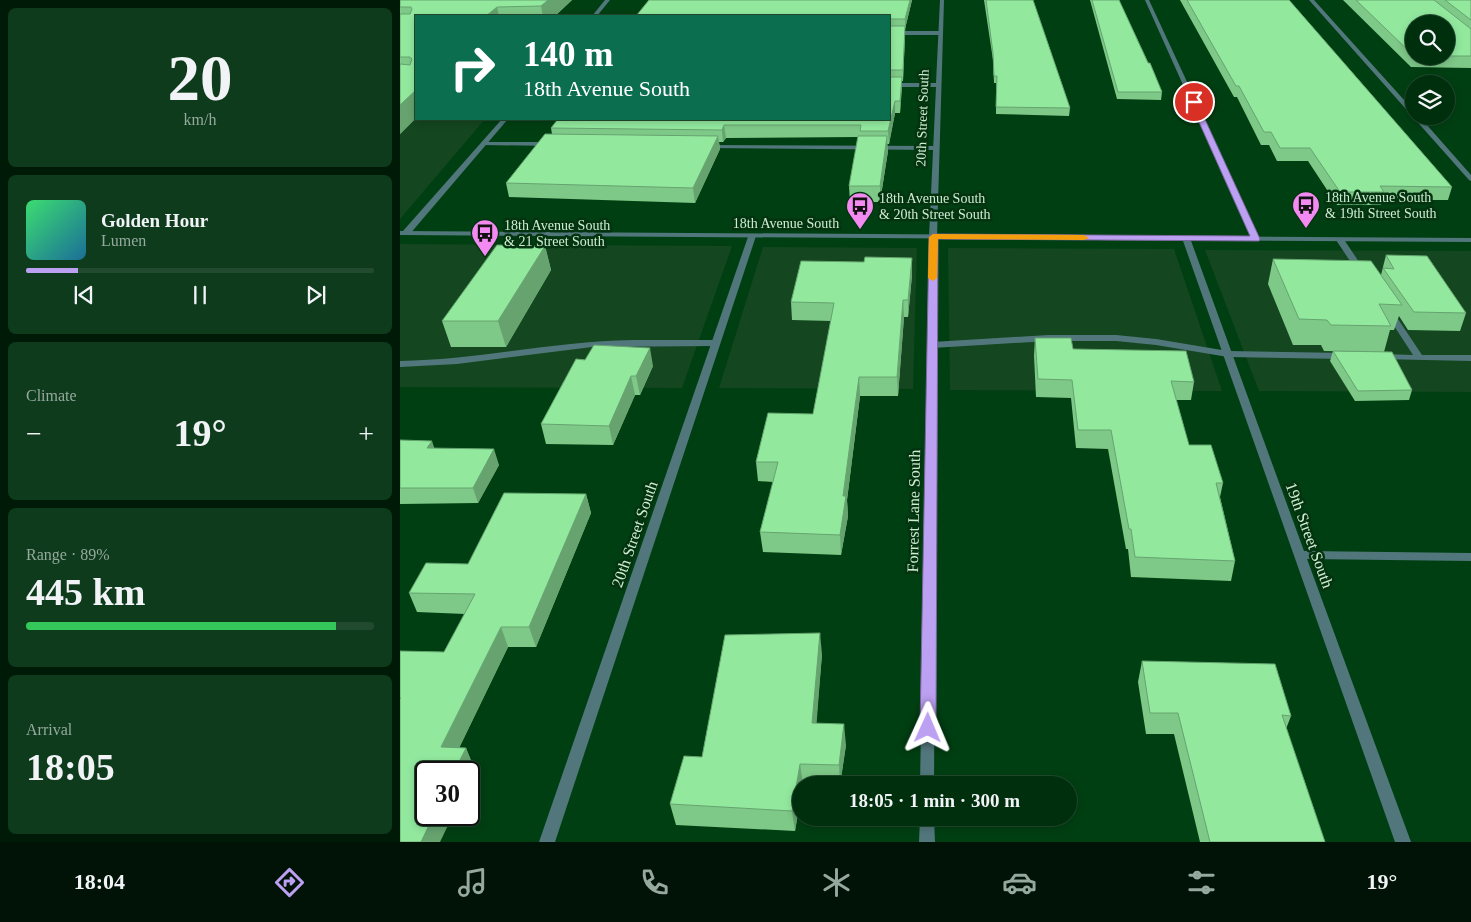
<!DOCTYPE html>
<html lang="en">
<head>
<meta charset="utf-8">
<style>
	body { margin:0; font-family:"Times New Roman",serif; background:#0e3b1c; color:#f1f3f6; height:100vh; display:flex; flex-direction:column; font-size:19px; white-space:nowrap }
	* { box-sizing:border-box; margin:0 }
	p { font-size:16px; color:#95a99e }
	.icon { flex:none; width:28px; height:28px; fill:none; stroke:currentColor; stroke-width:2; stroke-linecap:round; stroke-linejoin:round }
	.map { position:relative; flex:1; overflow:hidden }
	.side { display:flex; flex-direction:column; gap:8px; padding:8px; background:#001a08; width:400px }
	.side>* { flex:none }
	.top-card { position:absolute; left:15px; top:15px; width:475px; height:105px; border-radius:0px; box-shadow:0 2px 8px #0003,0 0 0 1px #224a2e; background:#0b6e4f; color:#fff; overflow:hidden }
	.buttons { position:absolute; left:1005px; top:15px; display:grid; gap:10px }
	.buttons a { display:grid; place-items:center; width:50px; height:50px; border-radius:50%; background:#002f0e; box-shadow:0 2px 8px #0003,0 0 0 1px #224a2e; font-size:25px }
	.speed { position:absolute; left:15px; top:761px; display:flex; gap:10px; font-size:25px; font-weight:700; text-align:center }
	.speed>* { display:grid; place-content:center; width:65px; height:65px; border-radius:50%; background:#002f0e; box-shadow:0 2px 8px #0003,0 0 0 1px #224a2e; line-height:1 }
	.speed .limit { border:2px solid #111; border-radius:8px; background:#fff; color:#111 }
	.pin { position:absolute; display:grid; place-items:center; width:42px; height:42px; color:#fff; margin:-21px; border:2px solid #fff; border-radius:50%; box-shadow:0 1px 5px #0007 }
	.me { position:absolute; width:55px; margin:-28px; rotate:1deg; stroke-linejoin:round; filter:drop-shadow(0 0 4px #0008) }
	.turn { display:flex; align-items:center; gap:18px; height:105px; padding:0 25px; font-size:22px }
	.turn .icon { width:65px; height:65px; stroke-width:2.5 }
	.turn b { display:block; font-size:35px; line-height:42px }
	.big { font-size:38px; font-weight:800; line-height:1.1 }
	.side .card { flex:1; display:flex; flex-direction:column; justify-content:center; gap:8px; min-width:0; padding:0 18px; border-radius:8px; background:#0e3b1c }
	.side .dial { align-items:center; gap:0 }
	.dial b { font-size:65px; line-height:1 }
	.song { display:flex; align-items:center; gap:15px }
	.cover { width:60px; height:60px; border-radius:8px; background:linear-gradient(135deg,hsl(140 70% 55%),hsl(200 70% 35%)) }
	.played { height:5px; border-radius:2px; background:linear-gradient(90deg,#bca0f2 15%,#224a2e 15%) }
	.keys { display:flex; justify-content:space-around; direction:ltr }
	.heat { display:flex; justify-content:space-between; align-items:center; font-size:28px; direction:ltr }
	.charge { height:8px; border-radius:4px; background:linear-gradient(90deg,#34c759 89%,#224a2e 0) }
	.trip { position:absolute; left:392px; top:776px; width:285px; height:50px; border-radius:25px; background:#002f0e; box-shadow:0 2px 8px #0003,0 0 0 1px #224a2e; font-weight:800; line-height:50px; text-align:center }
	.menu { display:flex; height:80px; justify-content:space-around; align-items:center; background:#001306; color:#95a99e }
	.menu .icon { width:35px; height:35px }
	.menu .on { color:#bca0f2 }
	.menu b { font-size:22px; color:#f1f3f6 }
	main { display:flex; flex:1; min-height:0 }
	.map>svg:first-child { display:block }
	.built { fill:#14461f }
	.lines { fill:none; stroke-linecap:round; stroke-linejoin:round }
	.service { fill:#51777c; fill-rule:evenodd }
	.minor { fill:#51777c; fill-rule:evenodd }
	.tertiary { fill:#51777c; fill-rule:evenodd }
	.wall { fill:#7ec888 }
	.shaded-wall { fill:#66a36f }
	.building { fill:#92e99e; stroke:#66a36f }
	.route { fill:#bca0f2; stroke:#7a689d }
	.slow { fill:#f59e0b }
	.labels { text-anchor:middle; stroke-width:5; stroke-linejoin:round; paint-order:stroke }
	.far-street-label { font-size:14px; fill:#cfedd2; stroke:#043310 }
	.far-poi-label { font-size:14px; fill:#cfedd2; stroke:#043310; text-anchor:start }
	.street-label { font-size:16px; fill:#cfedd2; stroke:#043310 }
</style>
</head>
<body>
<main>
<section class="side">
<div class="card dial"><b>20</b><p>km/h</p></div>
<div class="card">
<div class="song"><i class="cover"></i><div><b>Golden Hour</b><p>Lumen</p></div></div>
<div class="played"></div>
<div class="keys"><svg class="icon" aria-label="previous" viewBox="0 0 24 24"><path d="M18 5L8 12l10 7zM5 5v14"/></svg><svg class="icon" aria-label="pause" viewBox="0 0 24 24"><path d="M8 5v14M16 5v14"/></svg><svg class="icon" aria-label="next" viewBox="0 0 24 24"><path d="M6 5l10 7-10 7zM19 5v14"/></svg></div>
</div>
<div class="card"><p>Climate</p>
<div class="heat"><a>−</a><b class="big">19°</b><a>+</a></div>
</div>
<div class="card"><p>Range · 89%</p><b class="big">445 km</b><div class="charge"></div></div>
<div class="card"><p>Arrival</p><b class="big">18:05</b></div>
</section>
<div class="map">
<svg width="1071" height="842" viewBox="0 0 1071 842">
	<rect width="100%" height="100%" fill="#003f12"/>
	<g class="built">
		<polygon points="0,87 16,87 16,119 85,119 0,219"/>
		<polygon points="0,244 332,246 282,388 0,387"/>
		<polygon points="363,247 517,248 513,389 319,388"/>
		<polygon points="548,248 774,249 822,391 550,390"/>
		<polygon points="805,250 1071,251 1071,392 859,391"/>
	</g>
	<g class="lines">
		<g class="service">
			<polygon points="489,31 540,31 543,33 540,35 489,35"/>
			<polygon points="82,142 151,142 154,144 151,146 84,145 81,143"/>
			<polygon points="306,145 536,146 539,148 536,150 308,148 306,147"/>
			<polygon points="937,238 943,238 965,271 964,273 958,273 936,240"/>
			<polygon points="989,309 992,310 1022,355 1071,355 1071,361 979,359 977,357 979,355 982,354 1013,355 985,312"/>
			<polygon points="648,335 716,335 756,339 828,351 945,353 950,356 945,359 828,357 756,345 716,341 648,341 532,348 527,345 532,342"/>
			<path d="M233 340H315L320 343 315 346 192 347 57 364 0 367V361C78 360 155 341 233 340Z"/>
		</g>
		<g class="minor">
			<polygon points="205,0 210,0 197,16 192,16"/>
			<polygon points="540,0 544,0 537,237 534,785 520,785 529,237 536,87 489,87 489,83 536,83"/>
			<polygon points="745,0 749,0 860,239 859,241 853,241 852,239"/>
			<polygon points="909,0 914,0 1014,111 1014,116 1019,116 1071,175 1071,181 1069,180"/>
			<polygon points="102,119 108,119 9,235 3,235 3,231"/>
			<polygon points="349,234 352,234 356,236 155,842 139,842"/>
			<polygon points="783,236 789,236 790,238 904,551 1071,553 1071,561 907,559 1011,842 995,842 782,238"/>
			<polygon points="520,818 534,818 535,842 519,842"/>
		</g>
		<polygon class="tertiary" points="0,231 1071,238 1071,242 0,235"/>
	</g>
	<g class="wall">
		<polygon points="0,0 172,0 155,16 16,16 16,118 0,134"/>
		<polygon points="249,0 512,0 505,29 503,81 502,81 500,113 495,113 489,144 487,144 488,151 480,202 450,202 449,186 458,137 326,138 323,142 319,142 320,149 295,203 109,197 106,183 152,134 151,128 489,119 489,16"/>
		<polygon points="584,0 633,0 670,108 669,116 596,114 596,83 594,83 593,60"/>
		<polygon points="690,0 719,0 762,92 761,100 717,99"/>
		<polygon points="780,0 889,0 1052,187 1048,200 982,200 981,205 937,205 908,161 877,161 869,145 861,145 837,97 834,97"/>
		<polygon points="943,0 1071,0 1071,68 1011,67"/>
		<polygon points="145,246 151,270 106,347 51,347 42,321"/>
		<polygon points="986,255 1066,313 1060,331 1008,330 999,316 994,330 990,330 984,352 924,351 921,345 893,345 868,284 873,259 981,275"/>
		<polygon points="512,275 508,317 504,317 498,396 460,396 447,500 448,516 441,555 363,552 360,532 373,482 358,481 356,462 413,414 431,321 392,320 391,302"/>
		<polygon points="635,338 794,382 791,400 776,400 789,445 823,483 820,497 835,561 831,581 731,577 728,549 726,549 708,449 676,448 671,398 636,397 634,356"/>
		<polygon points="933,351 1012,390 1009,400 955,401 930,361"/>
		<polygon points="176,359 253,366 240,395 235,395 213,445 146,444 141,424"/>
		<polygon points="0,440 34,448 99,465 78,503 0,504"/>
		<polygon points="186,494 191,513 136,647 108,647 59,748 66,748 74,768 69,780 69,772 0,842 0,651 44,652 65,614 17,612 9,593 68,564"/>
		<polygon points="422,654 416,723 446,745 440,785 403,784 395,831 276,825 270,804 302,757"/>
		<polygon points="742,661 891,716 886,729 925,842 800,842 774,734 746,734 738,682"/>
	</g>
	<g class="shaded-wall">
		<polygon points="148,0 172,0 155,16 143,16 141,6"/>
		<polygon points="510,0 512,0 505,29 505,19"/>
		<polygon points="97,7 99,16 86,16"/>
		<polygon points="505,26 505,37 503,81 503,70"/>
		<polygon points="502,77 502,89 500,113 500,101"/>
		<polygon points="16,80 16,118 0,134 0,105 14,82"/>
		<polygon points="495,101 495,113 489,144 488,131"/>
		<polygon points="324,125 326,138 323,142 322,130"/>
		<polygon points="318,136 320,149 295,203 293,188"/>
		<polygon points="487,136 488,151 480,202 480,186"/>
		<polygon points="145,246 151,270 106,347 98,321"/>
		<polygon points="512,258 512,275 508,317 508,300"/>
		<polygon points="503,300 504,317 498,396 497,377"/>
		<polygon points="250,348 253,366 240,395 236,376"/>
		<polygon points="231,376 235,395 213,445 209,426"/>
		<polygon points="459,377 460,396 447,500 448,516 441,555 440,535 443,496"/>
		<polygon points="32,441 37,456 27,448"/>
		<polygon points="94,449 99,465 78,503 73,488"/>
		<polygon points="186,494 191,513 136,647 129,627"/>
		<polygon points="101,627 108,647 50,767 41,747"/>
		<polygon points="420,633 422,654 415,743 412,723"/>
		<polygon points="444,724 446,745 440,785 439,765"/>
		<polygon points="66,748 74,768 69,780 69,772 54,772"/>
		<polygon points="400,764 403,784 401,785 401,795 395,831 392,811"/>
		<polygon points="34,815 53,815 40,842 21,842"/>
	</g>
	<g class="building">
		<polygon points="0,0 148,0 141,6 97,7 86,16 16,16 16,80 14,82 16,82 16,90 0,105 0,64 10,65 12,59 10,57 0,57 0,14 10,14 12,9 11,7 0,7"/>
		<polygon points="249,0 510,0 505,19 489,19 489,16 236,16"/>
		<polygon points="586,0 633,0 670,108 596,107 597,76 594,76 593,53"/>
		<polygon points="692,0 719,0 748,63 750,63 762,92 718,92"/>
		<polygon points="787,0 889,0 1052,187 980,186 984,192 940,192 910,148 880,148 871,132 864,132 839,86 836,86"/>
		<polygon points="956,0 1034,0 1071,29 1071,56 1046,56 1046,24 1014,24 1014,56"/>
		<polygon points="1045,0 1071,0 1071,20"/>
		<polygon points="489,26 505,26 503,70 489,70"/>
		<polygon points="489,77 502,77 500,101 495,101 488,131 460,131 461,125 324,125 322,130 151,128 158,119 489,119"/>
		<polygon points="145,134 318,136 293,188 106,183"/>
		<polygon points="458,136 487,136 480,186 449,186"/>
		<polygon points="97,245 145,246 98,321 42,321"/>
		<polygon points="986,255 1027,256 1066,313 1014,312 983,268 994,269"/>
		<polygon points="465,257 512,258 508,300 503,300 497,377 459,377 443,496 446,496 440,535 360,532 378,462 356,462 368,413 413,414 434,303 391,302 401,261 464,262"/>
		<polygon points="873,259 971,261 1002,305 979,304 991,326 931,325 927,320 899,319"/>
		<polygon points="635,338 671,338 673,349 786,351 794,382 771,381 789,445 811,445 823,483 816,483 835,561 735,557 731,529 729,529 711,430 678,430 672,380 638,379"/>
		<polygon points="194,345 250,348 236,376 231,376 209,426 141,424 176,359 185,360"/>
		<polygon points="933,351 992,352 1012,390 958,391"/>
		<polygon points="0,440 32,441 27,448 94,449 73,488 0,488"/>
		<polygon points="104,493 186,494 129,627 101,627 41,747 66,748 54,772 26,772 26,815 34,815 21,842 0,842 0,699 1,698 0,698 0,651 44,652 75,594 9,593 26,563 68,564"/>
		<polygon points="420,633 412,723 444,724 439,765 400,764 392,811 270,804 284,756 302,757 325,635"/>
		<polygon points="742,661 875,664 891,716 882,715 925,842 810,842 778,713 750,713"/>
	</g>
	<polygon class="route" points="794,100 797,102 860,239 859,241 538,239 536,728 533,732 528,734 522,732 520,728 529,237 533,234 850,236 790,102"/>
	<polygon class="slow" points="533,234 684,235 689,238 684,240 538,239 537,278 533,281 528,278 529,237"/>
	<defs>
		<g id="bus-pin" transform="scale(1.4375)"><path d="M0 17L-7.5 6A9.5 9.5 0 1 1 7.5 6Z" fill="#f38af1" stroke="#043310"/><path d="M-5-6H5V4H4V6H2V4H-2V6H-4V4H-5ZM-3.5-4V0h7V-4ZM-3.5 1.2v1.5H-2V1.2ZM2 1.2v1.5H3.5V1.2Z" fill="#111"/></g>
	</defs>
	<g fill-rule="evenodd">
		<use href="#bus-pin" x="906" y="205"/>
		<use href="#bus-pin" x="460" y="206"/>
		<use href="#bus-pin" x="85" y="233"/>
	</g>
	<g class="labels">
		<g class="far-street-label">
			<text transform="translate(522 118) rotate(-88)" y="5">20th Street South</text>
			<text x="386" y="228">18th Avenue South</text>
		</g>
		<g class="far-poi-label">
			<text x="925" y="202">18th Avenue South<tspan x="925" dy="16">&amp; 19th Street South</tspan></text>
			<text x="479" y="203">18th Avenue South<tspan x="479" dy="16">&amp; 20th Street South</tspan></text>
			<text x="104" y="230">18th Avenue South<tspan x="104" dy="16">&amp; 21 Street South</tspan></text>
		</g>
		<g class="street-label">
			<text transform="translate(513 511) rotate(-89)" y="6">Forrest Lane South</text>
			<text transform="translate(234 534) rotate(-71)" y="6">20th Street South</text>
			<text transform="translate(910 535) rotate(70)" y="6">19th Street South</text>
		</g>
	</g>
</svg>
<div class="buttons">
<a><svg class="icon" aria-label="search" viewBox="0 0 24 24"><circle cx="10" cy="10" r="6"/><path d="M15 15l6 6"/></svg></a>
<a><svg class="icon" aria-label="layers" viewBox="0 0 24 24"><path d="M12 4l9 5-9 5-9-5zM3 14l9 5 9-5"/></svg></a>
</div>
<div class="speed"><div class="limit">30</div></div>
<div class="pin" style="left:794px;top:102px;background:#d93025"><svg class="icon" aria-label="arrive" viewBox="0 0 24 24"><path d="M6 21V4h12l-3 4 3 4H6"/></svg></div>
<svg class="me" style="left:528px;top:728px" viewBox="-20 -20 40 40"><path d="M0-17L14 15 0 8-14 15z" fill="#bca0f2" stroke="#fff" stroke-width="4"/></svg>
<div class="trip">18:05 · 1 min · 300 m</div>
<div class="top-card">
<div class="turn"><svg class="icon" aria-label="right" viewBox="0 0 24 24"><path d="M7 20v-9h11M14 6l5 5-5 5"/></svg><div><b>140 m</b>18th Avenue South</div></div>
</div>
</div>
</main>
<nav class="menu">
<b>18:04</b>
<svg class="icon on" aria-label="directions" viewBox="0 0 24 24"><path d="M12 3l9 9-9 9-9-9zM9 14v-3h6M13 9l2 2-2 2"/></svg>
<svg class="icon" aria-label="music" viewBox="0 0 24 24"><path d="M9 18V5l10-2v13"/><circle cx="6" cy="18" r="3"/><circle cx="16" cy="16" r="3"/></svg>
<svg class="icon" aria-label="phone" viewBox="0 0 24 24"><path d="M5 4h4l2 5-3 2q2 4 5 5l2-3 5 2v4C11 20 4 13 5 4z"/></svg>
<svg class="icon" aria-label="climate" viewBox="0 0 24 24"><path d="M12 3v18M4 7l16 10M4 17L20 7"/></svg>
<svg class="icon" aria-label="car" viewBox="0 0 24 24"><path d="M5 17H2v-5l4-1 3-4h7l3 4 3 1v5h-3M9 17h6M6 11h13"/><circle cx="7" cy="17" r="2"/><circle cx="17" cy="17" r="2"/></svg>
<svg class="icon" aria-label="filters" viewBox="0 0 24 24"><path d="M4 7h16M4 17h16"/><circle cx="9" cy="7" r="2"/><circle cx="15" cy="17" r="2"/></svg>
<b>19°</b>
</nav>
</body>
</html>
